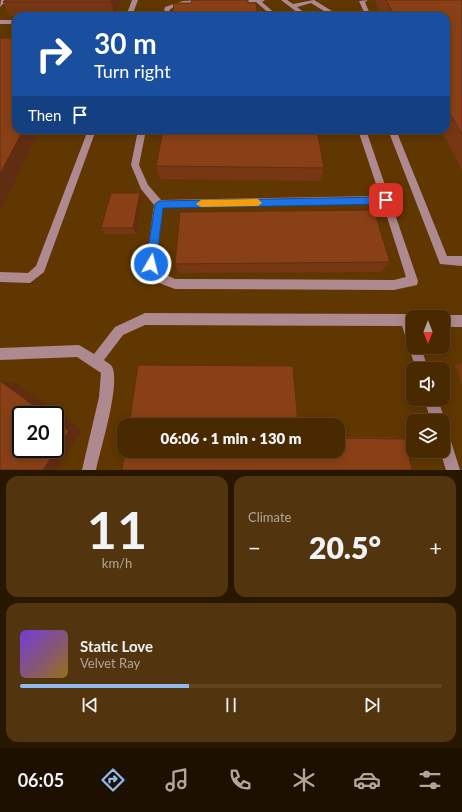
<!DOCTYPE html>
<html lang="en">
<head>
<meta charset="utf-8">
<style>
	body { margin:0; font-family:Lato,sans-serif; background:#52350f; color:#f1f3f6; height:100vh; display:flex; flex-direction:column; font-size:15px; white-space:nowrap }
	* { box-sizing:border-box; margin:0 }
	p { font-size:13px; color:#b1a699 }
	.icon { flex:none; width:22px; height:22px; fill:none; stroke:currentColor; stroke-width:2; stroke-linecap:round; stroke-linejoin:round }
	.map { position:relative; height:470px; overflow:hidden }
	.side { display:flex; flex-direction:column; gap:6px; padding:6px; background:#281700; flex:1 }
	.side>* { flex:none }
	.top-card { position:absolute; left:12px; top:12px; width:438px; height:122px; border-radius:12px; box-shadow:0 2px 10px #0003,0 0 0 1px #604522; background:#1a4fa0; color:#fff; overflow:hidden }
	.needle { width:26px; rotate:180deg }
	.buttons { position:absolute; left:406px; top:310px; display:grid; gap:8px }
	.buttons a { display:grid; place-items:center; width:44px; height:44px; border-radius:8px; background:#482900; box-shadow:0 2px 10px #0003,0 0 0 1px #604522; font-size:20px }
	.speed { position:absolute; left:12px; top:406px; display:flex; gap:8px; font-size:20px; font-weight:700; text-align:center }
	.speed>* { display:grid; place-content:center; width:52px; height:52px; border-radius:50%; background:#482900; box-shadow:0 2px 10px #0003,0 0 0 1px #604522; line-height:1 }
	.speed .limit { border:2px solid #111; border-radius:6px; background:#fff; color:#111 }
	.pin { position:absolute; display:grid; place-items:center; width:34px; height:34px; color:#fff; margin:-17px; border-radius:8px; box-shadow:0 2px 6px #0006 }
	.me { position:absolute; width:44px; margin:-22px; rotate:8deg; stroke-linejoin:round; filter:drop-shadow(0 0 3px #0008) }
	.turn { display:flex; align-items:center; gap:14px; height:84px; padding:0 16px; font-size:18px }
	.turn .icon { width:52px; height:52px; stroke-width:2.5 }
	.turn b { display:block; font-size:28px; line-height:34px }
	.then { display:flex; align-items:center; height:38px; padding:0 16px; background:#0003; gap:8px; font-size:15px }
	.big { font-size:30px; font-weight:800; line-height:1.1 }
	.side .widget { flex:1; display:flex; flex-direction:column; justify-content:center; gap:6px; min-width:0; padding:0 14px; border-radius:12px; background:#52350f }
	.side .dial { align-items:center; gap:0 }
	.dial b { font-size:52px; line-height:1 }
	.song { display:flex; align-items:center; gap:12px }
	.cover { width:48px; height:48px; border-radius:6px; background:linear-gradient(135deg,hsl(260 70% 55%),hsl(40 70% 35%)) }
	.played { height:4px; border-radius:2px; background:linear-gradient(90deg,#90b9f0 40%,#604522 40%) }
	.keys { display:flex; justify-content:space-around; direction:ltr }
	.heat { display:flex; justify-content:space-between; align-items:center; font-size:22px; direction:ltr }
	.side .tiles { flex:1; display:grid; gap:6px; grid-template-columns:1fr 1fr }
	.widget:last-child { grid-column:span 2 }
	.trip { position:absolute; left:117px; top:418px; width:228px; height:40px; border-radius:12px; background:#482900; box-shadow:0 2px 10px #0003,0 0 0 1px #604522; font-weight:800; line-height:40px; text-align:center }
	.menu { display:flex; height:64px; justify-content:space-around; align-items:center; background:#1d1000; color:#b1a699 }
	.menu .icon { width:28px; height:28px }
	.menu .current { color:#90b9f0 }
	.menu b { font-size:18px; color:#f1f3f6 }
	.map>svg:first-child { display:block }
	.lines { fill:none; stroke-linecap:round; stroke-linejoin:round }
	.minor { fill:#af8990; fill-rule:evenodd }
	.wall { fill:#773714 }
	.shaded-wall { fill:#612d10 }
	.building { fill:#8a4017; stroke:#612d10 }
	.route { fill:#1a73e8; stroke:#114b97 }
	.slow { fill:#f59e0b }
</style>
</head>
<body>
<div class="map">
<svg width="462" height="470" viewBox="0 0 462 470">
	<rect width="100%" height="100%" fill="#603700"/>
	<g class="lines">
		<g class="minor">
			<polygon points="1,0 7,0 0,7"/>
			<polygon points="132,0 138,0 132,16 126,16"/>
			<polygon points="204,0 206,1 206,3 183,5 170,9 169,16 163,16 165,7 183,1"/>
			<polygon points="239,0 265,0 262,2 278,16 272,16 256,2 234,4 231,2"/>
			<polygon points="281,0 287,0 293,4 314,0 332,11 364,12 359,1 368,0 365,2 370,14 367,16 332,16 311,3 297,7 309,16 302,16"/>
			<rect x="0" y="20" width="16" height="4"/>
			<polygon points="88,130 96,130 44,272 30,283 0,282 0,272 28,273 36,266"/>
			<path d="M138 130H146L139 165 148 185 161 200 380 196 358 130H366L418 281 417 285 394 290 175 289 154 281 146 264 154 205 141 189 131 165ZM383 204 406 277 394 280 175 279 162 273 156 264 163 208Z"/>
			<polygon points="388,130 396,130 447,256 462,256 462,266 440,264"/>
			<path d="M145 313 413 314 418 317H413V347H421L428 369H416L402 326 145 325 123 335 104 360C107 363 112 364 113 369 119 389 101 447 96 470H82L99 397 101 373 77 357 0 360V348L79 345 94 354 115 327Z"/>
			<polygon points="443,315 462,315 462,327 443,327 443,317 439,317"/>
			<polygon points="424,399 438,399 445,421 443,425 443,421 431,421"/>
			<polygon points="443,430 448,432 460,470 446,470 440,451 443,451"/>
		</g>
	</g>
	<g class="wall">
		<polygon points="5,0 121,0 115,15 10,16 3,2"/>
		<polygon points="375,0 462,0 462,170 441,130 446,130 446,16 382,16 375,1"/>
		<polygon points="156,166 324,168 320,181 160,179"/>
		<polygon points="140,193 142,199 136,234 105,234 101,228"/>
		<polygon points="390,262 380,272 179,273 175,264"/>
		<polygon points="462,363 462,384 455,365"/>
		<polygon points="338,437 391,437 405,439 338,451"/>
	</g>
	<g class="shaded-wall">
		<polygon points="112,0 121,0 115,15 111,2"/>
		<polygon points="23,130 40,130 0,212 0,174"/>
		<polygon points="140,193 142,199 136,234 133,228"/>
		<polygon points="0,381 17,384 82,430 56,470 43,470 55,421 55,415 47,415"/>
	</g>
	<g class="building">
		<polygon points="5,0 112,0 111,2 3,2"/>
		<polygon points="192,0 248,0 248,3 256,3 257,11 266,11 267,16 172,16 174,3 191,3"/>
		<polygon points="386,0 462,0 462,135 446,106 446,16 395,16"/>
		<polygon points="79,14 98,14 97,16 78,16"/>
		<polygon points="0,38 16,38 16,130 23,130 0,174"/>
		<polygon points="163,130 317,130 324,168 156,166"/>
		<polygon points="111,193 140,193 133,228 101,228"/>
		<polygon points="374,210 390,262 175,264 180,212"/>
		<polygon points="138,365 293,366 298,425 129,425"/>
		<polygon points="0,381 47,415 21,415 21,449 55,449 55,421 69,431 43,470 0,470"/>
		<polygon points="338,438 405,439 412,470 122,470 125,451 338,451"/>
	</g>
	<polygon class="route" points="386,197 390,200 386,204 163,208 156,264 154,267 151,268 148,267 146,264 155,204 159,201"/>
	<polygon class="slow" points="258,199 262,203 258,206 201,207 196,204 201,200"/>
</svg>
<div class="buttons">
<a><svg class="needle" viewBox="-14 -14 28 28"><path d="M0-13l5 13h-10z" fill="#e53935"/><path d="M0 13l5-13h-10z" fill="#b1a699"/></svg></a>
<a><svg class="icon" aria-label="sound" viewBox="0 0 24 24"><path d="M4 9h4l5-4v14l-5-4H4zM17 9q2 3 0 6"/></svg></a>
<a><svg class="icon" aria-label="layers" viewBox="0 0 24 24"><path d="M12 4l9 5-9 5-9-5zM3 14l9 5 9-5"/></svg></a>
</div>
<div class="speed"><div class="limit">20</div></div>
<div class="pin" style="left:386px;top:200px;background:#d93025"><svg class="icon" aria-label="arrive" viewBox="0 0 24 24"><path d="M6 21V4h12l-3 4 3 4H6"/></svg></div>
<svg class="me" style="left:151px;top:264px" viewBox="-20 -20 40 40"><circle r="17" fill="#1a73e8" stroke="#fff" stroke-width="3"/><path d="M0-11L8 9 0 5-8 9z" fill="#fff"/></svg>
<div class="trip">06:06 · 1 min · 130 m</div>
<div class="top-card">
<div class="turn"><svg class="icon" aria-label="right" viewBox="0 0 24 24"><path d="M7 20v-9h11M14 6l5 5-5 5"/></svg><div><b>30 m</b>Turn right</div></div>
<div class="then">Then<svg class="icon" aria-label="arrive" viewBox="0 0 24 24"><path d="M6 21V4h12l-3 4 3 4H6"/></svg></div>
</div>
</div>
<section class="side">
<div class="tiles">
<div class="widget dial"><b>11</b><p>km/h</p></div>
<div class="widget"><p>Climate</p>
<div class="heat"><a>−</a><b class="big">20.5°</b><a>+</a></div>
</div>
<div class="widget">
<div class="song"><i class="cover"></i><div><b>Static Love</b><p>Velvet Ray</p></div></div>
<div class="played"></div>
<div class="keys"><svg class="icon" aria-label="previous" viewBox="0 0 24 24"><path d="M18 5L8 12l10 7zM5 5v14"/></svg><svg class="icon" aria-label="pause" viewBox="0 0 24 24"><path d="M8 5v14M16 5v14"/></svg><svg class="icon" aria-label="next" viewBox="0 0 24 24"><path d="M6 5l10 7-10 7zM19 5v14"/></svg></div>
</div>
</div>
</section>
<nav class="menu">
<b>06:05</b>
<svg class="icon current" aria-label="directions" viewBox="0 0 24 24"><path d="M12 3l9 9-9 9-9-9zM9 14v-3h6M13 9l2 2-2 2"/></svg>
<svg class="icon" aria-label="music" viewBox="0 0 24 24"><path d="M9 18V5l10-2v13"/><circle cx="6" cy="18" r="3"/><circle cx="16" cy="16" r="3"/></svg>
<svg class="icon" aria-label="phone" viewBox="0 0 24 24"><path d="M5 4h4l2 5-3 2q2 4 5 5l2-3 5 2v4C11 20 4 13 5 4z"/></svg>
<svg class="icon" aria-label="climate" viewBox="0 0 24 24"><path d="M12 3v18M4 7l16 10M4 17L20 7"/></svg>
<svg class="icon" aria-label="car" viewBox="0 0 24 24"><path d="M5 17H2v-5l4-1 3-4h7l3 4 3 1v5h-3M9 17h6M6 11h13"/><circle cx="7" cy="17" r="2"/><circle cx="17" cy="17" r="2"/></svg>
<svg class="icon" aria-label="filters" viewBox="0 0 24 24"><path d="M4 7h16M4 17h16"/><circle cx="9" cy="7" r="2"/><circle cx="15" cy="17" r="2"/></svg>
</nav>
</body>
</html>
